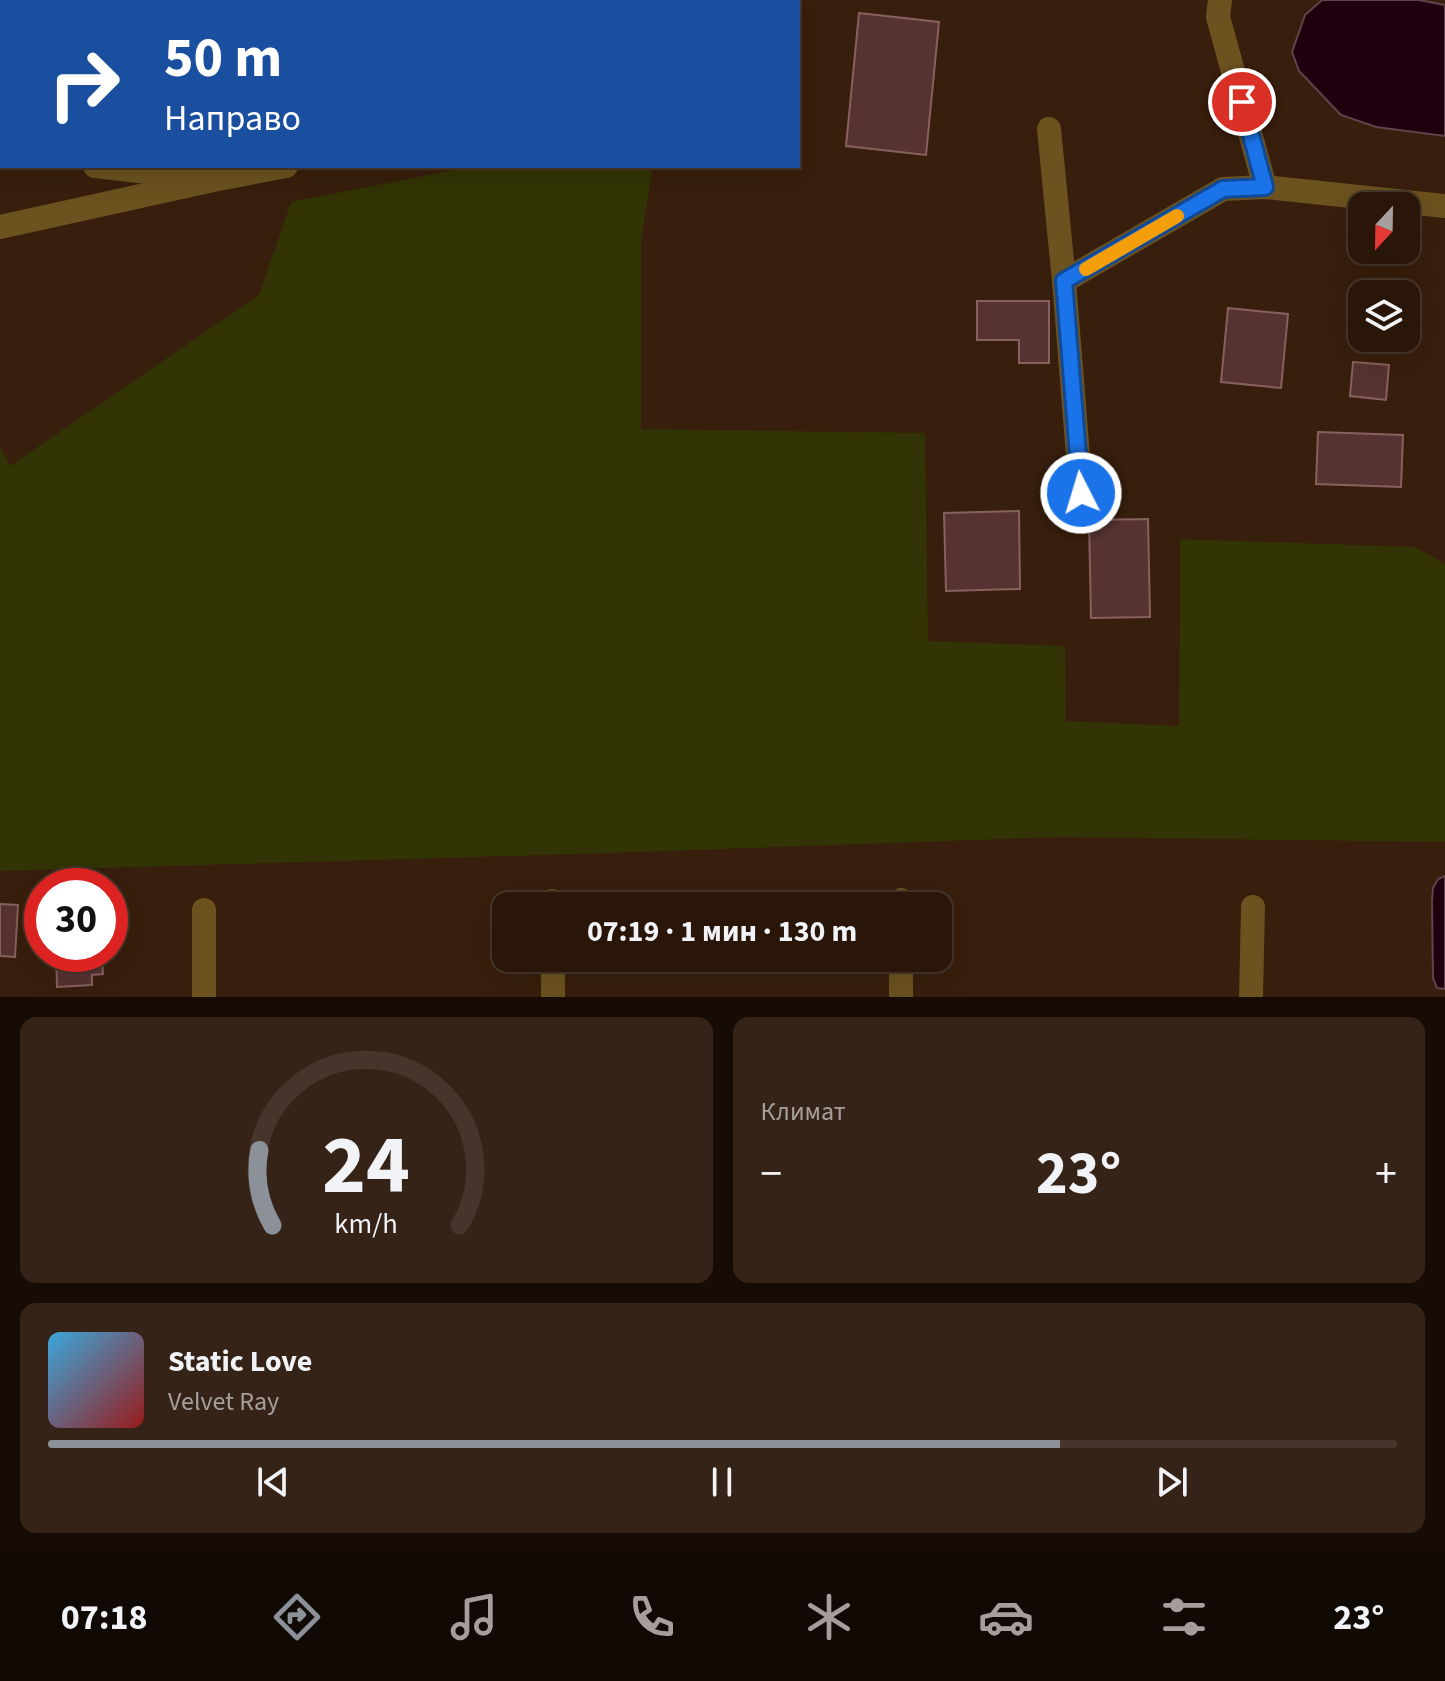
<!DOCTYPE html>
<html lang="ru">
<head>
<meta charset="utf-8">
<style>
	body { margin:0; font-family:"Source Sans 3",sans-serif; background:#362317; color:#f1f3f6; height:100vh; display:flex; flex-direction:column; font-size:30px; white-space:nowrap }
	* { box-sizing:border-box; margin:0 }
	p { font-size:26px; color:#a59f9c }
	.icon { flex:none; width:44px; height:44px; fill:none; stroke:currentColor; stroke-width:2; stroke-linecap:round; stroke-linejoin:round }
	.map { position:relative; height:997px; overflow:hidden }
	.drawer { display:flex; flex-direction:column; gap:20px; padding:20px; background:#170c05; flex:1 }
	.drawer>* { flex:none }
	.banner { position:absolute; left:0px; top:0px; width:800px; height:168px; box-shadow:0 8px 32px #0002,0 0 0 2px #46352a; background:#1a4fa0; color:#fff; overflow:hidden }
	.needle { width:52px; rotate:202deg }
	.fabs { position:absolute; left:1348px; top:192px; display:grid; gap:16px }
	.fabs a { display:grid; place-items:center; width:72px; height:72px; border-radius:16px; background:#2a1609; box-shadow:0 8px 32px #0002,0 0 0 2px #46352a; font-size:40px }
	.speed { position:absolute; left:24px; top:868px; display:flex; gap:16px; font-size:40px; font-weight:700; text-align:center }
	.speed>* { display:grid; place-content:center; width:104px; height:104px; border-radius:50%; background:#2a1609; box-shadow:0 8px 32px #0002,0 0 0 2px #46352a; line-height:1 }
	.speed .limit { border:12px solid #d22; background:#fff; color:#111 }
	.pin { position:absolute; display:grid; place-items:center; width:68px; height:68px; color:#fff; margin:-34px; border:4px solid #fff; border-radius:50%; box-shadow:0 2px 8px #0007 }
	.me { position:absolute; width:88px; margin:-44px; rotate:355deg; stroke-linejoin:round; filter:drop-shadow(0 0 6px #0008) }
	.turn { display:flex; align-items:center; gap:28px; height:168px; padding:0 32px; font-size:36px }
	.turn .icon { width:104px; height:104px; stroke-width:2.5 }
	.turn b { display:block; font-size:56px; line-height:68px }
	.big { font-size:60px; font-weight:700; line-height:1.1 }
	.drawer .card { flex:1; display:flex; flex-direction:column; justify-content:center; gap:12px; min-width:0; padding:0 28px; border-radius:16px; background:#362317 }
	.drawer .dial { align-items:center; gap:0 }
	.dial svg { height:208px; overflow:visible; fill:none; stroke:#46352a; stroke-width:7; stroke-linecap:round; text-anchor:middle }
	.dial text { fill:#f1f3f6; stroke:none }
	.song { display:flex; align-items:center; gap:24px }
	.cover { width:96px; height:96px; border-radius:12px; background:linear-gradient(135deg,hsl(200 70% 55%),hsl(0 70% 35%)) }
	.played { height:8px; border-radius:4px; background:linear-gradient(90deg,#8c9099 75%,#46352a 75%) }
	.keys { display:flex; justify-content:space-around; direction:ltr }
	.heat { display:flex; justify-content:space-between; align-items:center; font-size:44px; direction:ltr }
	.drawer .tiles { flex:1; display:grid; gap:20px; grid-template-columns:1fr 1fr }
	.card:last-child { grid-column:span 2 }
	.trip { position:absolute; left:492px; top:892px; width:460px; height:80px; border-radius:16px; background:#2a1609; box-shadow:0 8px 32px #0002,0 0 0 2px #46352a; font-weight:700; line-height:80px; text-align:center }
	.tab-bar { display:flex; height:128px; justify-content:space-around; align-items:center; background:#110904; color:#a59f9c }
	.tab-bar .icon { width:56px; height:56px }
	.tab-bar .current { color:#8c9099 }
	.tab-bar b { font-size:36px; color:#f1f3f6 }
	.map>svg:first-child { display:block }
	.green { fill:#323405 }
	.water { fill:#20000f; stroke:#60444b; stroke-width:2 }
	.building { fill:#553331; stroke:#87615e; stroke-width:2 }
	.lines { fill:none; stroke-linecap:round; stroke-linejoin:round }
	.minor { stroke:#6b521f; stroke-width:24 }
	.route-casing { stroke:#114b97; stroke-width:20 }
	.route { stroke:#1a73e8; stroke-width:14 }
	.slow { stroke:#f59e0b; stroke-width:14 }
</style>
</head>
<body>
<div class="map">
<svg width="1445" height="997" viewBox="0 0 1445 997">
	<rect width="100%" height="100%" fill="#381e0c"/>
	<polygon class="green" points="474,166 653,166 641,242 641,429 925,433 928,641 1065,646 1066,721 1179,726 1180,539 1415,547 1445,564 1445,842 1061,837 580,854 0,871 0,446 10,466 259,295 291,202"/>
	<g class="water">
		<polygon points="1322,0 1419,0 1445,5 1445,136 1376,127 1341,115 1299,71 1292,52 1305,15"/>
		<polygon points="1445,876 1445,989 1437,988 1433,978 1432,901 1433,888 1438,879"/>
	</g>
	<g class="building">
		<polygon points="859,13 939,22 926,155 846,146"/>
		<polygon points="977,301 1049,301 1049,363 1019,363 1019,340 977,340"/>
		<polygon points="1228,308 1288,314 1281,388 1221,382"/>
		<polygon points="1353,362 1389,365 1386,400 1350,396"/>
		<polygon points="1318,432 1403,435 1401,487 1316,484"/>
		<polygon points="1019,511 1020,589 946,591 944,513"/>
		<polygon points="1148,519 1150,617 1091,618 1089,520"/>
		<polygon points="0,904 18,905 15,957 0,956"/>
		<polygon points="56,954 95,954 95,958 102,958 103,974 92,975 92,985 57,987"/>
	</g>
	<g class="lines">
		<g class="minor">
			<polyline points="1220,0 1218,17 1265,187"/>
			<polyline points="648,2 648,0"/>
			<polyline points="1049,129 1064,281 1081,493"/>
			<polyline points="0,155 2,155"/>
			<polyline points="95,166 192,177"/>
			<polyline points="0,227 213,180 286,166"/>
			<polyline points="1064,281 1223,189 1265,187 1445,206"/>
			<polyline points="901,900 901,906"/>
			<polyline points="552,901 552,906"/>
			<polyline points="204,910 204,997"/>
			<polyline points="553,958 553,997"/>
			<polyline points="901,958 901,997"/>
			<polyline points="1251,997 1253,907"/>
		</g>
	</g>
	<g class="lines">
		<g class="route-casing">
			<polyline id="route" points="1081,493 1064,281 1223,189 1265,187 1242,102"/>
		</g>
		<use href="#route" class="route"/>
		<polyline class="slow" points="1086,269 1177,216"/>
	</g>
</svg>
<div class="fabs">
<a><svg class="needle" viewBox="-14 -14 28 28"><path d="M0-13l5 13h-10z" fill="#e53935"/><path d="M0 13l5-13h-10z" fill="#a59f9c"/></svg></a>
<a><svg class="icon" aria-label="layers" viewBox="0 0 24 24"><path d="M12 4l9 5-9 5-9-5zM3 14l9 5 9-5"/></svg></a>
</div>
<div class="speed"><div class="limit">30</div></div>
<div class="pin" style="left:1242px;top:102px;background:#d93025"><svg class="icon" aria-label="arrive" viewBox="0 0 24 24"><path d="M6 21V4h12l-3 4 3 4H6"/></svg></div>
<svg class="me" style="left:1081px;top:493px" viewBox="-20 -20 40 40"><circle r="17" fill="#1a73e8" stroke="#fff" stroke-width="3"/><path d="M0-11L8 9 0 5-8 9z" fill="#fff"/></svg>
<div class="trip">07:19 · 1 мин · 130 m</div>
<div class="banner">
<div class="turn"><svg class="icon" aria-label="right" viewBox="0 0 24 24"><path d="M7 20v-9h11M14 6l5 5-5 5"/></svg><div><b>50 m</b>Направо</div></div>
</div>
</div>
<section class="drawer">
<div class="tiles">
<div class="card dial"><svg viewBox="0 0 100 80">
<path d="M14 69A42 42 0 1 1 86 69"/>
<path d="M14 69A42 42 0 0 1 9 40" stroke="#8c9099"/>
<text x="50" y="56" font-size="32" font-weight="700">24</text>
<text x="50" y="72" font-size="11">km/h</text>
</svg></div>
<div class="card"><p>Климат</p>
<div class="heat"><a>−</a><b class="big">23°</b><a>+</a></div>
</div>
<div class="card">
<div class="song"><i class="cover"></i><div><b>Static Love</b><p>Velvet Ray</p></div></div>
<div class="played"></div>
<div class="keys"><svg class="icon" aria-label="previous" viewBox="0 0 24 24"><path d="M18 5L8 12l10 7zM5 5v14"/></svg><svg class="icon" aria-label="pause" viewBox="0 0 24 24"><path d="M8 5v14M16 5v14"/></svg><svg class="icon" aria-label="next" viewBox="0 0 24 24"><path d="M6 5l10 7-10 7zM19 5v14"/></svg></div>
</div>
</div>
</section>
<nav class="tab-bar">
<b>07:18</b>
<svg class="icon current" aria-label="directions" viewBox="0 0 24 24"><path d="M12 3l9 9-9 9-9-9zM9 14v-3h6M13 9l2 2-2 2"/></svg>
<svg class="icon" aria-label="music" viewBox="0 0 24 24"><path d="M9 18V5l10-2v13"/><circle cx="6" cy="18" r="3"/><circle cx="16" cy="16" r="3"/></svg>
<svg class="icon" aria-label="phone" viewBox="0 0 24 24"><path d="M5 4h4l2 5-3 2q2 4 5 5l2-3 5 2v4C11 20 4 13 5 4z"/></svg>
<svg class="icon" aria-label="climate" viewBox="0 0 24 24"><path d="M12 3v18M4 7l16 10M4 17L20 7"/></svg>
<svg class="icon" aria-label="car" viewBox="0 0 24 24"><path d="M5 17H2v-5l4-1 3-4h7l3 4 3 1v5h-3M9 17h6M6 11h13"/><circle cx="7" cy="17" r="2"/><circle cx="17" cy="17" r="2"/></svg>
<svg class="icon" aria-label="filters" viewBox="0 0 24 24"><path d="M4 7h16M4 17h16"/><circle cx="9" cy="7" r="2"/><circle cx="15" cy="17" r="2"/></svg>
<b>23°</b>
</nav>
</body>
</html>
